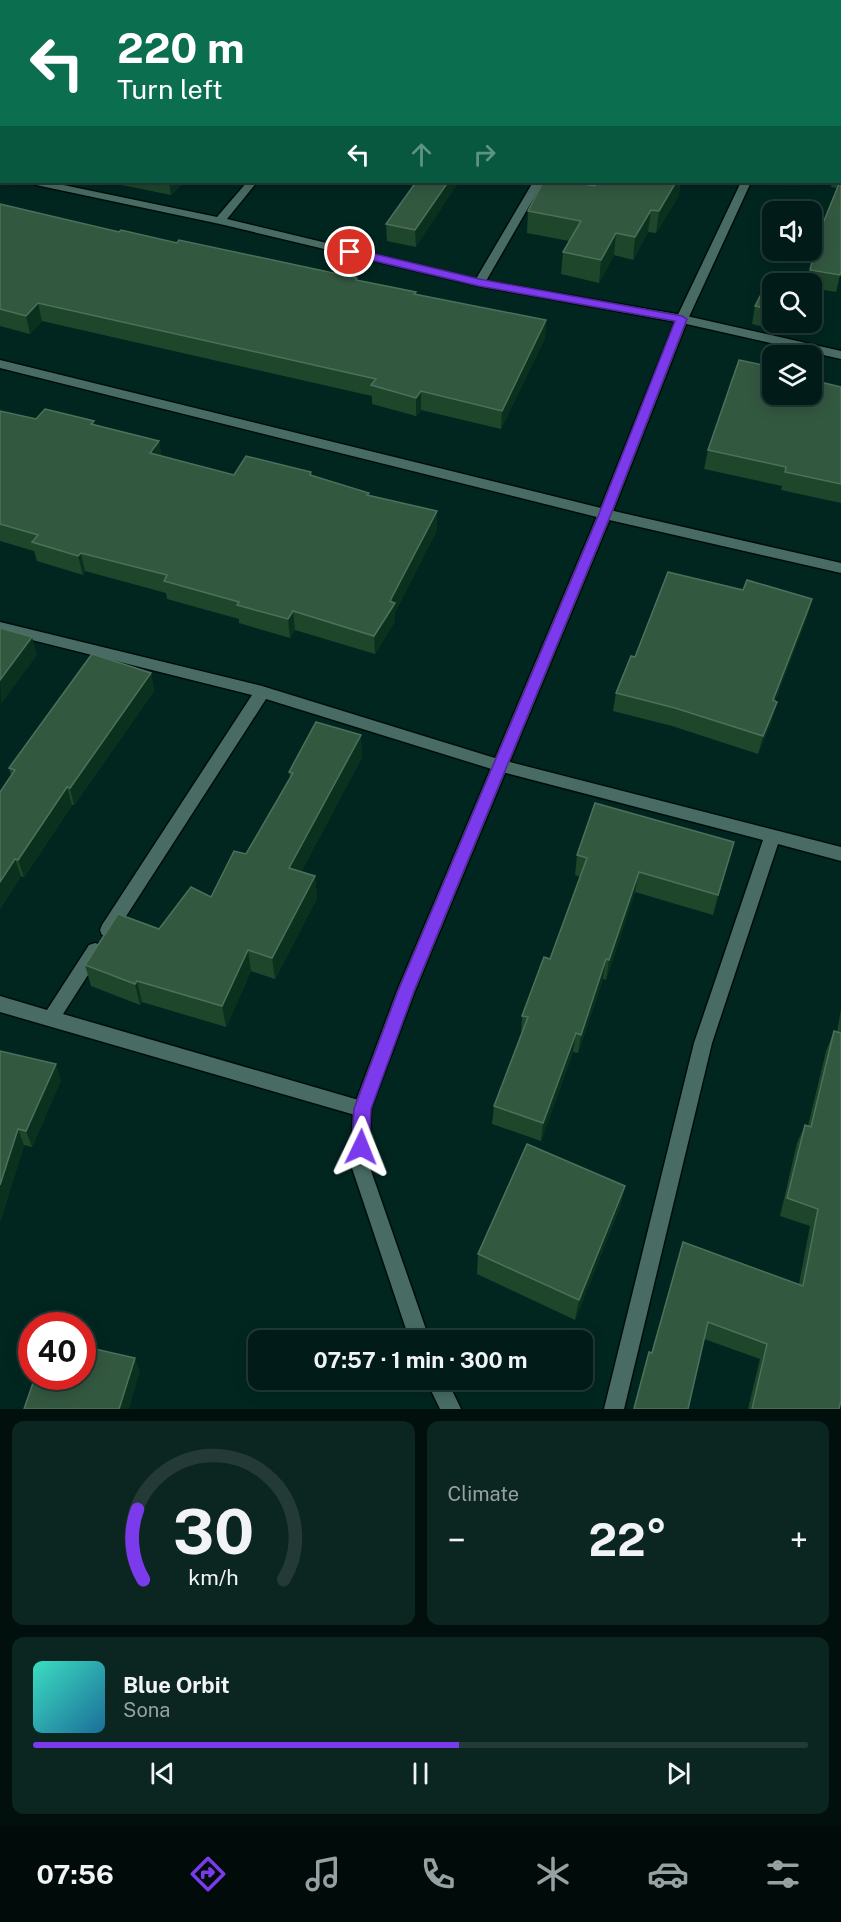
<!DOCTYPE html>
<html lang="en">
<head>
<meta charset="utf-8">
<style>
	body { margin:0; font-family:"Public Sans",sans-serif; background:#0b2521; color:#f1f3f6; height:100vh; display:flex; flex-direction:column; font-size:22px; white-space:nowrap }
	* { box-sizing:border-box; margin:0 }
	p { font-size:20px; color:#96a1a2 }
	.icon { flex:none; width:33px; height:33px; fill:none; stroke:currentColor; stroke-width:2; stroke-linecap:round; stroke-linejoin:round }
	.map { position:relative; height:1409px; overflow:hidden }
	.panel { display:flex; flex-direction:column; gap:12px; padding:12px; background:#010f0d; flex:1 }
	.panel>* { flex:none }
	.hud { position:absolute; left:0px; top:0px; width:842px; height:183px; box-shadow:0 3px 15px #0003,0 0 0 2px #233a37; background:#0b6e4f; color:#fff; overflow:hidden }
	.fabs { position:absolute; left:762px; top:201px; display:grid; gap:12px }
	.fabs a { display:grid; place-items:center; width:60px; height:60px; border-radius:12px; background:#011c18; box-shadow:0 3px 15px #0003,0 0 0 2px #233a37; font-size:30px }
	.speed { position:absolute; left:18px; top:1312px; display:flex; gap:12px; font-size:30px; font-weight:700; text-align:center }
	.speed>* { display:grid; place-content:center; width:78px; height:78px; border-radius:50%; background:#011c18; box-shadow:0 3px 15px #0003,0 0 0 2px #233a37; line-height:1 }
	.speed .limit { border:9px solid #d22; background:#fff; color:#111 }
	.pin { position:absolute; display:grid; place-items:center; width:51px; height:51px; color:#fff; margin:-26px; border:3px solid #fff; border-radius:50%; box-shadow:0 2px 6px #0007 }
	.me { position:absolute; width:66px; margin:-33px; rotate:2deg; stroke-linejoin:round; filter:drop-shadow(0 0 4px #0008) }
	.turn { display:flex; align-items:center; gap:21px; height:126px; padding:0 18px; font-size:27px }
	.turn .icon { width:78px; height:78px; stroke-width:2.5 }
	.turn b { display:block; font-size:42px; line-height:51px }
	.lanes { display:flex; align-items:center; height:57px; padding:0 18px; background:#0003; justify-content:center; gap:30px; direction:ltr }
	.lanes .off { opacity:.35 }
	.big { font-size:45px; font-weight:700; line-height:1.1 }
	.panel .card { flex:1; display:flex; flex-direction:column; justify-content:center; gap:9px; min-width:0; padding:0 21px; border-radius:12px; background:#0b2521 }
	.panel .dial { align-items:center; gap:0 }
	.dial svg { height:156px; overflow:visible; fill:none; stroke:#233a37; stroke-width:7; stroke-linecap:round; text-anchor:middle }
	.dial text { fill:#f1f3f6; stroke:none }
	.song { display:flex; align-items:center; gap:18px }
	.cover { width:72px; height:72px; border-radius:9px; background:linear-gradient(135deg,hsl(170 70% 55%),hsl(200 70% 35%)) }
	.played { height:6px; border-radius:3px; background:linear-gradient(90deg,#7c3aed 55%,#233a37 55%) }
	.keys { display:flex; justify-content:space-around; direction:ltr }
	.heat { display:flex; justify-content:space-between; align-items:center; font-size:33px; direction:ltr }
	.panel .tiles { flex:1; display:grid; gap:12px; grid-template-columns:1fr 1fr }
	.card:last-child { grid-column:span 2 }
	.trip { position:absolute; left:248px; top:1330px; width:345px; height:60px; border-radius:12px; background:#011c18; box-shadow:0 3px 15px #0003,0 0 0 2px #233a37; font-weight:700; line-height:60px; text-align:center }
	.menu { display:flex; height:96px; justify-content:space-around; align-items:center; background:#000b0a; color:#96a1a2 }
	.menu .icon { width:42px; height:42px }
	.menu .active { color:#7c3aed }
	.menu b { font-size:27px; color:#f1f3f6 }
	.map>svg:first-child { display:block }
	.lines { fill:none; stroke-linecap:round; stroke-linejoin:round }
	.street-casing { stroke:#000e0a; stroke-width:3 }
	.secondary-casing { stroke:#000e0a; stroke-width:3 }
	.highway-casing { stroke:#000e0a; stroke-width:3 }
	.street { fill:#486c64; fill-rule:evenodd }
	.secondary { fill:#486c64; fill-rule:evenodd }
	.highway { fill:#5bc9d7; fill-rule:evenodd }
	.wall { fill:#1e462b }
	.shaded-wall { fill:#0a311e }
	.building { fill:#335840; stroke:#4e705b; stroke-width:1.5 }
	.route { fill:#7c3aed; stroke:#51269a; stroke-width:1.5 }
</style>
</head>
<body>
<div class="map">
<svg width="841" height="1409" viewBox="0 0 841 1409">
	<rect width="100%" height="100%" fill="#012620"/>
	<g class="lines">
		<g class="street-casing">
			<g id="street">
				<polygon points="149,0 159,0 148,2"/>
				<polygon points="395,0 405,0 395,2"/>
				<polygon points="547,0 564,0 565,2 548,2"/>
				<polygon points="0,141 2,141 0,148"/>
				<rect x="0" y="171" width="2" height="6"/>
				<polygon points="31,182 49,182 217,217 247,182 257,182 227,219 476,279 533,182 543,182 486,281 682,315 841,351 841,359 682,323 479,286 220,224 36,185"/>
				<polygon points="0,360 605,509 841,563 841,573 605,519 0,368"/>
				<polygon points="0,622 262,686 498,759 841,847 841,861 778,844 712,1043 624,1409 604,1409 694,1043 763,840 498,771 266,699 114,935 108,937 102,935 100,930 102,925 252,695 0,632"/>
				<polygon points="95,943 101,945 104,950 63,1014 362,1101 368,1103 371,1109 368,1115 362,1117 0,1012 0,996 47,1010 89,945"/>
			</g>
		</g>
		<g class="secondary-casing">
			<g id="secondary">
				<polygon points="779,0 789,0 779,2"/>
				<polygon points="840,45 841,45 840,54"/>
				<polygon points="741,182 751,182 688,319 612,514 415,991 371,1109 369,1165 430,1341 410,1341 351,1165 353,1109 397,991 598,514 676,319"/>
				<polygon points="426,1380 447,1380 461,1409 440,1409"/>
			</g>
		</g>
		<g class="highway-casing">
			<g id="highway">
				<polygon points="815,0 831,0 832,2 817,2"/>
				<rect x="840" y="2" width="1" height="6"/>
			</g>
		</g>
		<use href="#street" class="street"/>
		<use href="#secondary" class="secondary"/>
		<use href="#highway" class="highway"/>
	</g>
	<g class="wall">
		<polygon points="841,120 841,141 840,140 840,123"/>
		<polygon points="841,156 841,271 836,292 812,288 812,284 807,284 810,270 837,188 831,187 832,182 840,182 840,158"/>
		<polygon points="107,182 184,182 171,195"/>
		<polygon points="416,182 416,247 387,241 386,224"/>
		<polygon points="598,182 680,182 679,195 656,233 648,232 633,260 614,255 599,283 561,274 563,252 569,241 527,233 528,211 595,186"/>
		<polygon points="0,203 0,204 119,232 357,278 357,280 416,295 546,320 545,338 501,429 421,410 416,416 372,404 372,396 42,321 30,334 0,326"/>
		<polygon points="772,284 772,322 799,322 793,334 752,324 755,306"/>
		<polygon points="841,387 841,503 781,490 782,486 704,469 708,450 772,394"/>
		<polygon points="0,411 36,419 94,421 94,425 159,441 161,456 234,475 312,476 369,495 437,511 437,530 395,612 395,621 375,654 295,630 290,638 239,623 239,619 167,599 166,593 85,571 83,575 37,561 34,551 0,541"/>
		<polygon points="743,590 812,599 807,617 775,701 772,720 758,754 672,726 613,711 616,693 635,657"/>
		<polygon points="151,673 154,691 74,805 72,805 24,877 21,876 0,909 11,775 9,768"/>
		<polygon points="362,757 301,872 315,876 317,898 275,979 251,971 226,1027 142,1002 140,1005 91,986 85,965 159,929 211,897 246,854 290,778 289,772"/>
		<polygon points="577,855 728,862 713,915 635,892 606,980 603,979 578,1053 573,1052 541,1141 492,1124 494,1106 521,1035 522,1016 550,959 580,877 575,875"/>
		<polygon points="841,1009 841,1401 839,1409 748,1409 760,1359 704,1339 688,1409 633,1409 644,1368 649,1352 651,1353 683,1242 799,1284 810,1226 780,1216 797,1143 805,1125 808,1126 826,1051 834,1031 837,1032"/>
		<polygon points="0,1051 61,1080 32,1147 24,1145 0,1222"/>
		<polygon points="625,1186 620,1207 575,1320 477,1274 478,1254"/>
	</g>
	<g class="shaded-wall">
		<polygon points="329,0 343,0 342,2 328,2"/>
		<polygon points="2,67 2,86 0,88 0,69"/>
		<polygon points="169,182 184,182 171,195"/>
		<polygon points="448,182 459,182 416,247 415,230"/>
		<polygon points="676,182 680,182 679,195 656,233 659,211"/>
		<polygon points="651,210 648,232 633,260 635,237"/>
		<polygon points="616,233 614,255 599,283 601,260"/>
		<polygon points="38,303 42,321 30,334 26,316"/>
		<polygon points="546,320 545,338 501,429 502,411"/>
		<polygon points="796,322 799,322 793,334"/>
		<polygon points="421,391 421,410 416,416 416,398"/>
		<polygon points="159,441 162,460 150,453"/>
		<polygon points="437,511 437,530 395,612 395,621 375,654 374,636 390,601"/>
		<polygon points="81,553 85,571 83,575 78,556"/>
		<polygon points="812,599 807,617 768,719 773,700"/>
		<polygon points="293,611 295,630 290,638 288,619"/>
		<polygon points="32,637 37,655 1,704 0,680"/>
		<polygon points="151,673 154,691 74,805 70,788"/>
		<polygon points="777,702 772,720 758,754 763,736"/>
		<polygon points="361,735 362,757 292,889 289,868"/>
		<polygon points="67,787 72,805 24,877 18,860"/>
		<polygon points="734,842 728,862 713,915 718,895"/>
		<polygon points="15,859 21,876 0,909 0,882"/>
		<polygon points="639,872 635,892 606,980 609,960"/>
		<polygon points="315,876 317,898 275,979 272,958"/>
		<polygon points="248,950 251,971 226,1027 222,1006"/>
		<polygon points="606,959 603,979 578,1053 581,1035"/>
		<polygon points="137,981 142,1002 140,1005 135,984"/>
		<polygon points="576,1033 573,1052 541,1141 543,1123"/>
		<polygon points="56,1064 61,1080 32,1147 26,1131"/>
		<polygon points="18,1129 24,1145 0,1222 0,1185"/>
		<polygon points="625,1186 620,1207 575,1320 579,1300"/>
		<polygon points="135,1358 140,1371 129,1409 119,1409"/>
	</g>
	<g class="building">
		<polygon points="202,0 329,0 328,2 201,2"/>
		<polygon points="457,0 530,0 539,2 456,2"/>
		<polygon points="0,46 2,46 2,67 0,69"/>
		<polygon points="841,156 841,171 840,171 840,158"/>
		<polygon points="841,179 841,271 840,275 810,270 819,233"/>
		<polygon points="416,182 448,182 415,230 386,224"/>
		<polygon points="543,182 571,182 595,186 598,182 676,182 659,211 651,210 635,237 616,233 601,260 563,252 581,221 528,211"/>
		<polygon points="0,204 119,232 121,230 177,243 179,240 357,278 356,280 416,292 414,294 546,320 502,411 421,391 416,398 371,385 376,379 38,303 26,316 0,309"/>
		<polygon points="768,281 779,284 772,284 772,310 755,306"/>
		<polygon points="739,360 772,367 772,394 812,394 812,380 841,387 841,484 785,472 786,467 708,450"/>
		<polygon points="45,409 94,421 91,424 159,441 150,453 234,475 246,456 311,472 310,475 369,493 367,495 437,511 390,601 395,603 374,636 293,611 288,619 237,605 239,602 164,581 167,575 81,553 78,556 32,542 38,535 0,524 0,411 36,419"/>
		<polygon points="668,572 743,590 747,580 812,599 773,700 777,702 763,736 675,708 616,693 631,656 635,657"/>
		<polygon points="0,628 32,637 0,680"/>
		<polygon points="92,654 151,673 70,788 67,787 18,860 15,859 0,882 0,792 15,770 9,768"/>
		<polygon points="316,722 361,735 289,868 315,876 272,958 248,950 222,1006 137,981 135,984 85,965 118,914 159,929 191,887 211,897 234,851 246,854 293,773 289,772"/>
		<polygon points="595,803 734,842 718,895 639,872 609,960 606,959 581,1035 576,1033 543,1123 494,1106 528,1017 522,1016 544,957 550,959 587,858 577,855"/>
		<polygon points="834,1031 841,1033 841,1401 839,1409 752,1409 767,1344 708,1322 688,1409 634,1409 649,1352 652,1353 683,1242 803,1286 818,1209 787,1198 805,1125 811,1127"/>
		<polygon points="0,1051 56,1064 26,1131 18,1129 0,1185"/>
		<polygon points="527,1144 625,1186 579,1300 478,1254"/>
		<polygon points="82,1346 135,1358 119,1409 24,1409 35,1377 82,1377"/>
	</g>
	<polygon class="route" points="350,248 479,279 682,316 687,319 611,514 414,991 371,1109 369,1147 367,1152 361,1155 355,1152 352,1147 354,1109 398,991 599,514 675,321 479,286 346,254 345,252"/>
</svg>
<div class="fabs">
<a><svg class="icon" aria-label="sound" viewBox="0 0 24 24"><path d="M4 9h4l5-4v14l-5-4H4zM17 9q2 3 0 6"/></svg></a>
<a><svg class="icon" aria-label="search" viewBox="0 0 24 24"><circle cx="10" cy="10" r="6"/><path d="M15 15l6 6"/></svg></a>
<a><svg class="icon" aria-label="layers" viewBox="0 0 24 24"><path d="M12 4l9 5-9 5-9-5zM3 14l9 5 9-5"/></svg></a>
</div>
<div class="speed"><div class="limit">40</div></div>
<div class="pin" style="left:350px;top:252px;background:#d93025"><svg class="icon" aria-label="arrive" viewBox="0 0 24 24"><path d="M6 21V4h12l-3 4 3 4H6"/></svg></div>
<svg class="me" style="left:361px;top:1147px" viewBox="-20 -20 40 40"><path d="M0-17L14 15 0 8-14 15z" fill="#7c3aed" stroke="#fff" stroke-width="4"/></svg>
<div class="trip">07:57 · 1 min · 300 m</div>
<div class="hud">
<div class="turn"><svg class="icon" aria-label="left" viewBox="0 0 24 24"><path d="M17 20v-9H6M10 6l-5 5 5 5"/></svg><div><b>220 m</b>Turn left</div></div>
<div class="lanes"><svg class="icon" aria-label="left" viewBox="0 0 24 24"><path d="M17 20v-9H6M10 6l-5 5 5 5"/></svg><svg class="icon off" aria-label="ahead" viewBox="0 0 24 24"><path d="M12 20V5M6 11l6-6 6 6"/></svg><svg class="icon off" aria-label="right" viewBox="0 0 24 24"><path d="M7 20v-9h11M14 6l5 5-5 5"/></svg></div>
</div>
</div>
<section class="panel">
<div class="tiles">
<div class="card dial"><svg viewBox="0 0 100 80">
<path d="M14 69A42 42 0 1 1 86 69"/>
<path d="M14 69A42 42 0 0 1 11 33" stroke="#7c3aed"/>
<text x="50" y="56" font-size="32" font-weight="700">30</text>
<text x="50" y="72" font-size="11">km/h</text>
</svg></div>
<div class="card"><p>Climate</p>
<div class="heat"><a>−</a><b class="big">22°</b><a>+</a></div>
</div>
<div class="card">
<div class="song"><i class="cover"></i><div><b>Blue Orbit</b><p>Sona</p></div></div>
<div class="played"></div>
<div class="keys"><svg class="icon" aria-label="previous" viewBox="0 0 24 24"><path d="M18 5L8 12l10 7zM5 5v14"/></svg><svg class="icon" aria-label="pause" viewBox="0 0 24 24"><path d="M8 5v14M16 5v14"/></svg><svg class="icon" aria-label="next" viewBox="0 0 24 24"><path d="M6 5l10 7-10 7zM19 5v14"/></svg></div>
</div>
</div>
</section>
<nav class="menu">
<b>07:56</b>
<svg class="icon active" aria-label="directions" viewBox="0 0 24 24"><path d="M12 3l9 9-9 9-9-9zM9 14v-3h6M13 9l2 2-2 2"/></svg>
<svg class="icon" aria-label="music" viewBox="0 0 24 24"><path d="M9 18V5l10-2v13"/><circle cx="6" cy="18" r="3"/><circle cx="16" cy="16" r="3"/></svg>
<svg class="icon" aria-label="phone" viewBox="0 0 24 24"><path d="M5 4h4l2 5-3 2q2 4 5 5l2-3 5 2v4C11 20 4 13 5 4z"/></svg>
<svg class="icon" aria-label="climate" viewBox="0 0 24 24"><path d="M12 3v18M4 7l16 10M4 17L20 7"/></svg>
<svg class="icon" aria-label="car" viewBox="0 0 24 24"><path d="M5 17H2v-5l4-1 3-4h7l3 4 3 1v5h-3M9 17h6M6 11h13"/><circle cx="7" cy="17" r="2"/><circle cx="17" cy="17" r="2"/></svg>
<svg class="icon" aria-label="filters" viewBox="0 0 24 24"><path d="M4 7h16M4 17h16"/><circle cx="9" cy="7" r="2"/><circle cx="15" cy="17" r="2"/></svg>
</nav>
</body>
</html>
